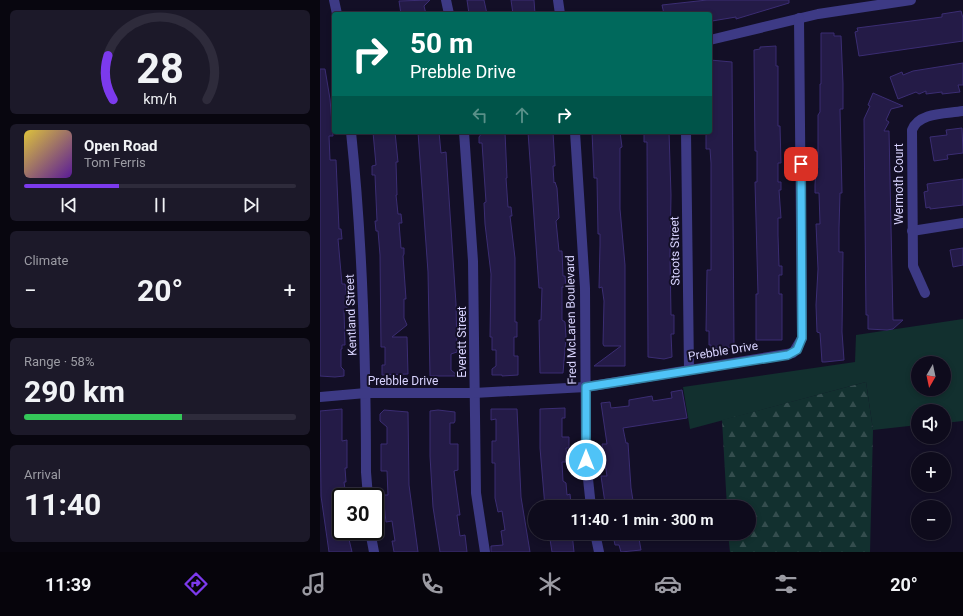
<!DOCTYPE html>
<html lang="en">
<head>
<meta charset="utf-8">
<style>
	body { margin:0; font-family:Roboto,sans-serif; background:#1c1929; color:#f1f3f6; height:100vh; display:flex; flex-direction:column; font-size:15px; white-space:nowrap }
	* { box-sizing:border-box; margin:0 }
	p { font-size:13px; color:#9b9ba3 }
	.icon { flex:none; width:22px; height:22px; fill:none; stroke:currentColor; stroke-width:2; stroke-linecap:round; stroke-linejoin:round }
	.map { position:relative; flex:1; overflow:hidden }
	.details { display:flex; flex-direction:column; gap:10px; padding:10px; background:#08060f; width:320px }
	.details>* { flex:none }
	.banner { position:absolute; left:12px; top:12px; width:380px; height:122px; border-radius:4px; box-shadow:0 2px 6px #0003,0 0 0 1px #2e2b3b; background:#00695c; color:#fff; overflow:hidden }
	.needle { width:26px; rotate:189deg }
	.controls { position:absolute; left:591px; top:356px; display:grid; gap:8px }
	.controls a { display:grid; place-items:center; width:40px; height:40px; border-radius:50%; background:#0e0b1c; box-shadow:0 2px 6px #0003,0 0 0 1px #2e2b3b; font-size:20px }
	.speed { position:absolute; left:12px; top:488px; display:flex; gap:8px; font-size:20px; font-weight:700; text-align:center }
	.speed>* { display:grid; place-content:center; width:52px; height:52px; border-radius:50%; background:#0e0b1c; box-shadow:0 2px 6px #0003,0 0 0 1px #2e2b3b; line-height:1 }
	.speed .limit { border:2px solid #111; border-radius:6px; background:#fff; color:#111 }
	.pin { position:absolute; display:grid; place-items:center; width:34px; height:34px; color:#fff; margin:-17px; border-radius:8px; box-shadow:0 2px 6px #0006 }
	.me { position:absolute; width:44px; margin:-22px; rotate:0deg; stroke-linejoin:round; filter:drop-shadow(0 0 3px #0008) }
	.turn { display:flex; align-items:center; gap:14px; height:84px; padding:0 12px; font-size:18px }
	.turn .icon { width:52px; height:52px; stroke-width:2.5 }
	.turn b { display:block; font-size:28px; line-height:34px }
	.lanes { display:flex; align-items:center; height:38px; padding:0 12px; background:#0003; justify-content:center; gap:20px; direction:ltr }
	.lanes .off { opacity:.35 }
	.big { font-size:30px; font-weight:700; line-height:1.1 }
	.details .widget { flex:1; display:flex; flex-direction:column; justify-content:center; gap:6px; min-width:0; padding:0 14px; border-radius:6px; background:#1c1929 }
	.details .dial { align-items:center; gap:0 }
	.dial svg { height:104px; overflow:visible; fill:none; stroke:#2e2b3b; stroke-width:7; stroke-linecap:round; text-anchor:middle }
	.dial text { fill:#f1f3f6; stroke:none }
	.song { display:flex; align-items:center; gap:12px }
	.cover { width:48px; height:48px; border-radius:6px; background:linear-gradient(135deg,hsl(50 70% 55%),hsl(270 70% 35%)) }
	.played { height:4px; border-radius:2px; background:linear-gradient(90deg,#7c3aed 35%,#2e2b3b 35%) }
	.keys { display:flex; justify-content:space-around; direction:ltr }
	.heat { display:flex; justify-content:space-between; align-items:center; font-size:22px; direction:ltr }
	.charge { height:6px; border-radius:3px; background:linear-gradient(90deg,#34c759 58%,#2e2b3b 0) }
	.trip { position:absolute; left:208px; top:500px; width:228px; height:40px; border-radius:20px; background:#0e0b1c; box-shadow:0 2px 6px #0003,0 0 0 1px #2e2b3b; font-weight:700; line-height:40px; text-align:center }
	.menu { display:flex; height:64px; justify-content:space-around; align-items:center; background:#06040b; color:#9b9ba3 }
	.menu .icon { width:28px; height:28px }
	.menu .active { color:#7c3aed }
	.menu b { font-size:18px; color:#f1f3f6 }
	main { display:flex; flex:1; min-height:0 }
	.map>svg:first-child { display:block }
	.green { fill:#12302f; fill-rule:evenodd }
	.forest { fill:url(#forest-firs) }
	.building { fill:#241b47; stroke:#3b2d73 }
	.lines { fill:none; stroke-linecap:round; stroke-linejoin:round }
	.street { stroke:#3d3a85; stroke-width:10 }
	.route-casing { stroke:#337fa1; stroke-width:10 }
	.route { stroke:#4fc3f7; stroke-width:7 }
	.labels { text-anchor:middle; stroke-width:4; stroke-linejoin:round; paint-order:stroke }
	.street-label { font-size:12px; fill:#d9d4ff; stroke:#130f26 }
</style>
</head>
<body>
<main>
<section class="details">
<div class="widget dial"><svg viewBox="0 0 100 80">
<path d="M14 69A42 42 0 1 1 86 69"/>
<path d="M14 69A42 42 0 0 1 10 35" stroke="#7c3aed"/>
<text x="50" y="56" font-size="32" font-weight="700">28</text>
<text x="50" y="72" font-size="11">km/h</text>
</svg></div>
<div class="widget">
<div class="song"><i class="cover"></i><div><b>Open Road</b><p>Tom Ferris</p></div></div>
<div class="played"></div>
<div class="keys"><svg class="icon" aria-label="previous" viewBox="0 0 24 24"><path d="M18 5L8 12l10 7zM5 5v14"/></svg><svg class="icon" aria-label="pause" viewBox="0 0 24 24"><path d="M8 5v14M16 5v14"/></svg><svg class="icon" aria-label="next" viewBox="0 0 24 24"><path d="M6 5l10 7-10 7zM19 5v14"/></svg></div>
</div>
<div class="widget"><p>Climate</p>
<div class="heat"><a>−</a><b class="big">20°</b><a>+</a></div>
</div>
<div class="widget"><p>Range · 58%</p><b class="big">290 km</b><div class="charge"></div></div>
<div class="widget"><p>Arrival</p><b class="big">11:40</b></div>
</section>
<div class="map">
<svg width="643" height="552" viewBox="0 0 643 552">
	<defs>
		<pattern id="forest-firs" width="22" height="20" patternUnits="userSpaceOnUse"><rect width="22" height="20" fill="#12302f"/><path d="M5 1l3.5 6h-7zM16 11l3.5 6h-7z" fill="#344d4e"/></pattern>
	</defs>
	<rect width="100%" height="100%" fill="#130f26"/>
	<path class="green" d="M643 319V421L624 423V411H598V425L553 430 546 382 370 429 363 387 535 362 536 335ZM598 363H624V389H598Z"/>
	<polygon class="forest" points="546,382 553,430 550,552 410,552 408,533 429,533 429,507 407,507 402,420"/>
	<g class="building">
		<polygon points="110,0 104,6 106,14 81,14 79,1"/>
		<polygon points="147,0 164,0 167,14 149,14"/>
		<polygon points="191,0 214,0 215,14 193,14"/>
		<polygon points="387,0 469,0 469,3 416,19 416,17 392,21 391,14 344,14 342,5"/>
		<polygon points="641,11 643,18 643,41 539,56 535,32 538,31 537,28 622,17 622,14"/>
		<polygon points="501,33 514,33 514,36 521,36 523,84 523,109 520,109 522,193 520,193 519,228 519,252 523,252 522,332 524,360 505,362 502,362 500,333 497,332 496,305 498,269 496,224 500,224 499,193 495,193 495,185 496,168 498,168 498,115 500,112 500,84 501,84"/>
		<polygon points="456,46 456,66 458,66 458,126 460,126 461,163 458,163 458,182 461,182 461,190 459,190 461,218 458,218 458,235 459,266 462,266 462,275 459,275 459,294 462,294 462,340 436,340 436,294 438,294 435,182 437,182 437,151 435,151 434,50 440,49 440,47"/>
		<polygon points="390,60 412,62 414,347 391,348 391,345 389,345 389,331 386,331 387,270 391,270 391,163 390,149 386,149 386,132 390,132"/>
		<polygon points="643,63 643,85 638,85 640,92 622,94 622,92 606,94 606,91 599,94 596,92 578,99 570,77 582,72 583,75 593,71"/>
		<polygon points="0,69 5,69 10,99 13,136 9,136 10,160 16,160 19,229 21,229 22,239 18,239 22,284 25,284 27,300 27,310 24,310 25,345 22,345 22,349 21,349 21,367 24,370 24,376 15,377 0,376"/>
		<polygon points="553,93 583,106 571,109 566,120 569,122 564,131 569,131 573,320 583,320 573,329 567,330 548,329 548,315 546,315 544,119 550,106 548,105"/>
		<polygon points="642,128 643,153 627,155 628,159 614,161 610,137 627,135 626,130"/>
		<polygon points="53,132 75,132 78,162 76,162 77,195 76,195 78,214 81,214 82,223 79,223 81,248 84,248 84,254 83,256 86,299 84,299 84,318 87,325 72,337 87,337 88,374 62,375 62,365 65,365 65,347 61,347 60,255 58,231 56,231 55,221 57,221 55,175 52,175 52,166 56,165"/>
		<polygon points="98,132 119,132 121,153 126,152 136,304 137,352 131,354 131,370 138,376 110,376 108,272"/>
		<polygon points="185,132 187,178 186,178 188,207 191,207 192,216 190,216 195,258 195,322 197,322 197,337 194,337 194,356 198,356 198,375 182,376 182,375 172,375 172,369 176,366 176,350 172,350 172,337 170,337 171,274 165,224 164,203 166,202 162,143 159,143 159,137 162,133"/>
		<polygon points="208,132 233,132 235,166 233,166 234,183 235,182 237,188 239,218 236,221 239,251 242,251 243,276 245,276 246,287 242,287 242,320 245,322 246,337 243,373 220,373 219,320 221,320 222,288 219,288"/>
		<polygon points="272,132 300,132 302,147 300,148 300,209 305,265 305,366 274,366 301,346 284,346 283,344 284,301 282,287 279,288 280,245 280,234 278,234 277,178 274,178"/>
		<polygon points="324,132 349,132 351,195 350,256 351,315 354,315 354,334 351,334 352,357 344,359 328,357 327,142 324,142"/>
		<polygon points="643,179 643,205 610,209 610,207 606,208 604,192 608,191 607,184"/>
		<polygon points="643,248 643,265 633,267 630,250"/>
		<polygon points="362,390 367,418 303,428 306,443 308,443 311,488 314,507 292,507 291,502 285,503 281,476 287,476 282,444 287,444 281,403 290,402 291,408 309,406 309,400 332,396 333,401 352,398 351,392"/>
		<polygon points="245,408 245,418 242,418 242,437 249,437 249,448 246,448 247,462 242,462 243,481 246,483 247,495 250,494 251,504 247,505 248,507 225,507 220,448 220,409"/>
		<polygon points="22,409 22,441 27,440 27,468 25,468 26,482 24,482 26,497 21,497 21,531 27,531 32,552 9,552 1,496 0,411"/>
		<polygon points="171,409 197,409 201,497 210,552 171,552 171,546 183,545 181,531 185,530 182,511 178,512 175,498 175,463 172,463 172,441 176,441 176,419 171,420"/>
		<polygon points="64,410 88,412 89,485 98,552 74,552 72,541 75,541 72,521 66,522 63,495 68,495 67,471 61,471 61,444 67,444 67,427 60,421 60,414"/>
		<polygon points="118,410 135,412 135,421 134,423 130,423 130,444 138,444 138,470 134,471 140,515 137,515 140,536 145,535 147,552 120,552 113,507 110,456 110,411"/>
		<polygon points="229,533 252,533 254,552 232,552"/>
		<polygon points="306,533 318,533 321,550 301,552 299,545 295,545 293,535"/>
	</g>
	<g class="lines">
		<g class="street">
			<polyline points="14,0 17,14"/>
			<polyline points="126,0 129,14"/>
			<polyline points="238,0 240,14"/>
			<polyline points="390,40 498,14 591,0"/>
			<path d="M31 132C43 245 46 358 46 472L48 497"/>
			<polyline points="144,132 153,261 156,493 165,552"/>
			<polyline points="255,132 265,288 266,460 271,507"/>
			<polyline points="366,132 369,370"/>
			<polyline points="592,231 643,223"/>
			<path d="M605 293 593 266 592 130C599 112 626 114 643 111"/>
			<polyline points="0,397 46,393 154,393 266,387 473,353 482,338 479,18"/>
			<polyline points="50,531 54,552"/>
			<polyline points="275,533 279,552"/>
		</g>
	</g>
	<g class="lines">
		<g class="route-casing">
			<polyline id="route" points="266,460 266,387 468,355 477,350 482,338 481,164"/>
		</g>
		<use href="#route" class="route"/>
	</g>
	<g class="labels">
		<g class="street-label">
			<text transform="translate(579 184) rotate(-90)" y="4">Wermoth Court</text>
			<text transform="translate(355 251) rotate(-91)" y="4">Stoots Street</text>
			<text transform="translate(31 315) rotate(-92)" y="4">Kentland Street</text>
			<text transform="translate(251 320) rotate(-91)" y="4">Fred McLaren Boulevard</text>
			<text transform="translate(142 342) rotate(-90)" y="4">Everett Street</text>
			<text transform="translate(403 351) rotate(-9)" y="4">Prebble Drive</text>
			<text x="83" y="385">Prebble Drive</text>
		</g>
	</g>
</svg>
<div class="controls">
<a><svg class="needle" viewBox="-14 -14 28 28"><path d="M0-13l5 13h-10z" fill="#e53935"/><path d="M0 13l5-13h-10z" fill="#9b9ba3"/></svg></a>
<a><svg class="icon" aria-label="sound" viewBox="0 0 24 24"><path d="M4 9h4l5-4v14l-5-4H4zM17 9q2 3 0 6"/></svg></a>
<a>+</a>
<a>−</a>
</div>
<div class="speed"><div class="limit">30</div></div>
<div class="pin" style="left:481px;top:164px;background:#d93025"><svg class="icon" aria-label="arrive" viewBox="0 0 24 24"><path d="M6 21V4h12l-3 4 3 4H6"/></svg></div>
<svg class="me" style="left:266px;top:460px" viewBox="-20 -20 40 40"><circle r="17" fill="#4fc3f7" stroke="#fff" stroke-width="3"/><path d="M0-11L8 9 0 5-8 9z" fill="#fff"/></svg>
<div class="trip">11:40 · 1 min · 300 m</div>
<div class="banner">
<div class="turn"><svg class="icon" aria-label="right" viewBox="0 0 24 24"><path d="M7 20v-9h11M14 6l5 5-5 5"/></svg><div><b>50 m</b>Prebble Drive</div></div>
<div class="lanes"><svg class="icon off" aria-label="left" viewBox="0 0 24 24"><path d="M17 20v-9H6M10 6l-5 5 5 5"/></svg><svg class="icon off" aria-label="ahead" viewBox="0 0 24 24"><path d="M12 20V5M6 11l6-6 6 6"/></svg><svg class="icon" aria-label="right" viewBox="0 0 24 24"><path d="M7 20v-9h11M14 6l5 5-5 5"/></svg></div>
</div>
</div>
</main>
<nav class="menu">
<b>11:39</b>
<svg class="icon active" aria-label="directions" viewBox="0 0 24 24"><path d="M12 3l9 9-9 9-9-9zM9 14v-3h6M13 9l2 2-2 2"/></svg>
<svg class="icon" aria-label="music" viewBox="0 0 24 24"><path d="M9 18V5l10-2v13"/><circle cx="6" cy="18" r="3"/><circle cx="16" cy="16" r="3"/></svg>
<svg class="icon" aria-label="phone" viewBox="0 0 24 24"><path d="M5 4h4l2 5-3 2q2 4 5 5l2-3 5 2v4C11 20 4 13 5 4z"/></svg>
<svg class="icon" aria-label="climate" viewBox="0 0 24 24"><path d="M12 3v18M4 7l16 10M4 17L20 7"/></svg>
<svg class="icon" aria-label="car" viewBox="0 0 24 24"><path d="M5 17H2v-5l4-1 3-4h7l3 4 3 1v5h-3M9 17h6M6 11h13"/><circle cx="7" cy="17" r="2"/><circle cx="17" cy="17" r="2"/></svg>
<svg class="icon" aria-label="filters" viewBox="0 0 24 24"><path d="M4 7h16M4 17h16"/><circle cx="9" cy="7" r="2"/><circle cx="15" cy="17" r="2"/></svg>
<b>20°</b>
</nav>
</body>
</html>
